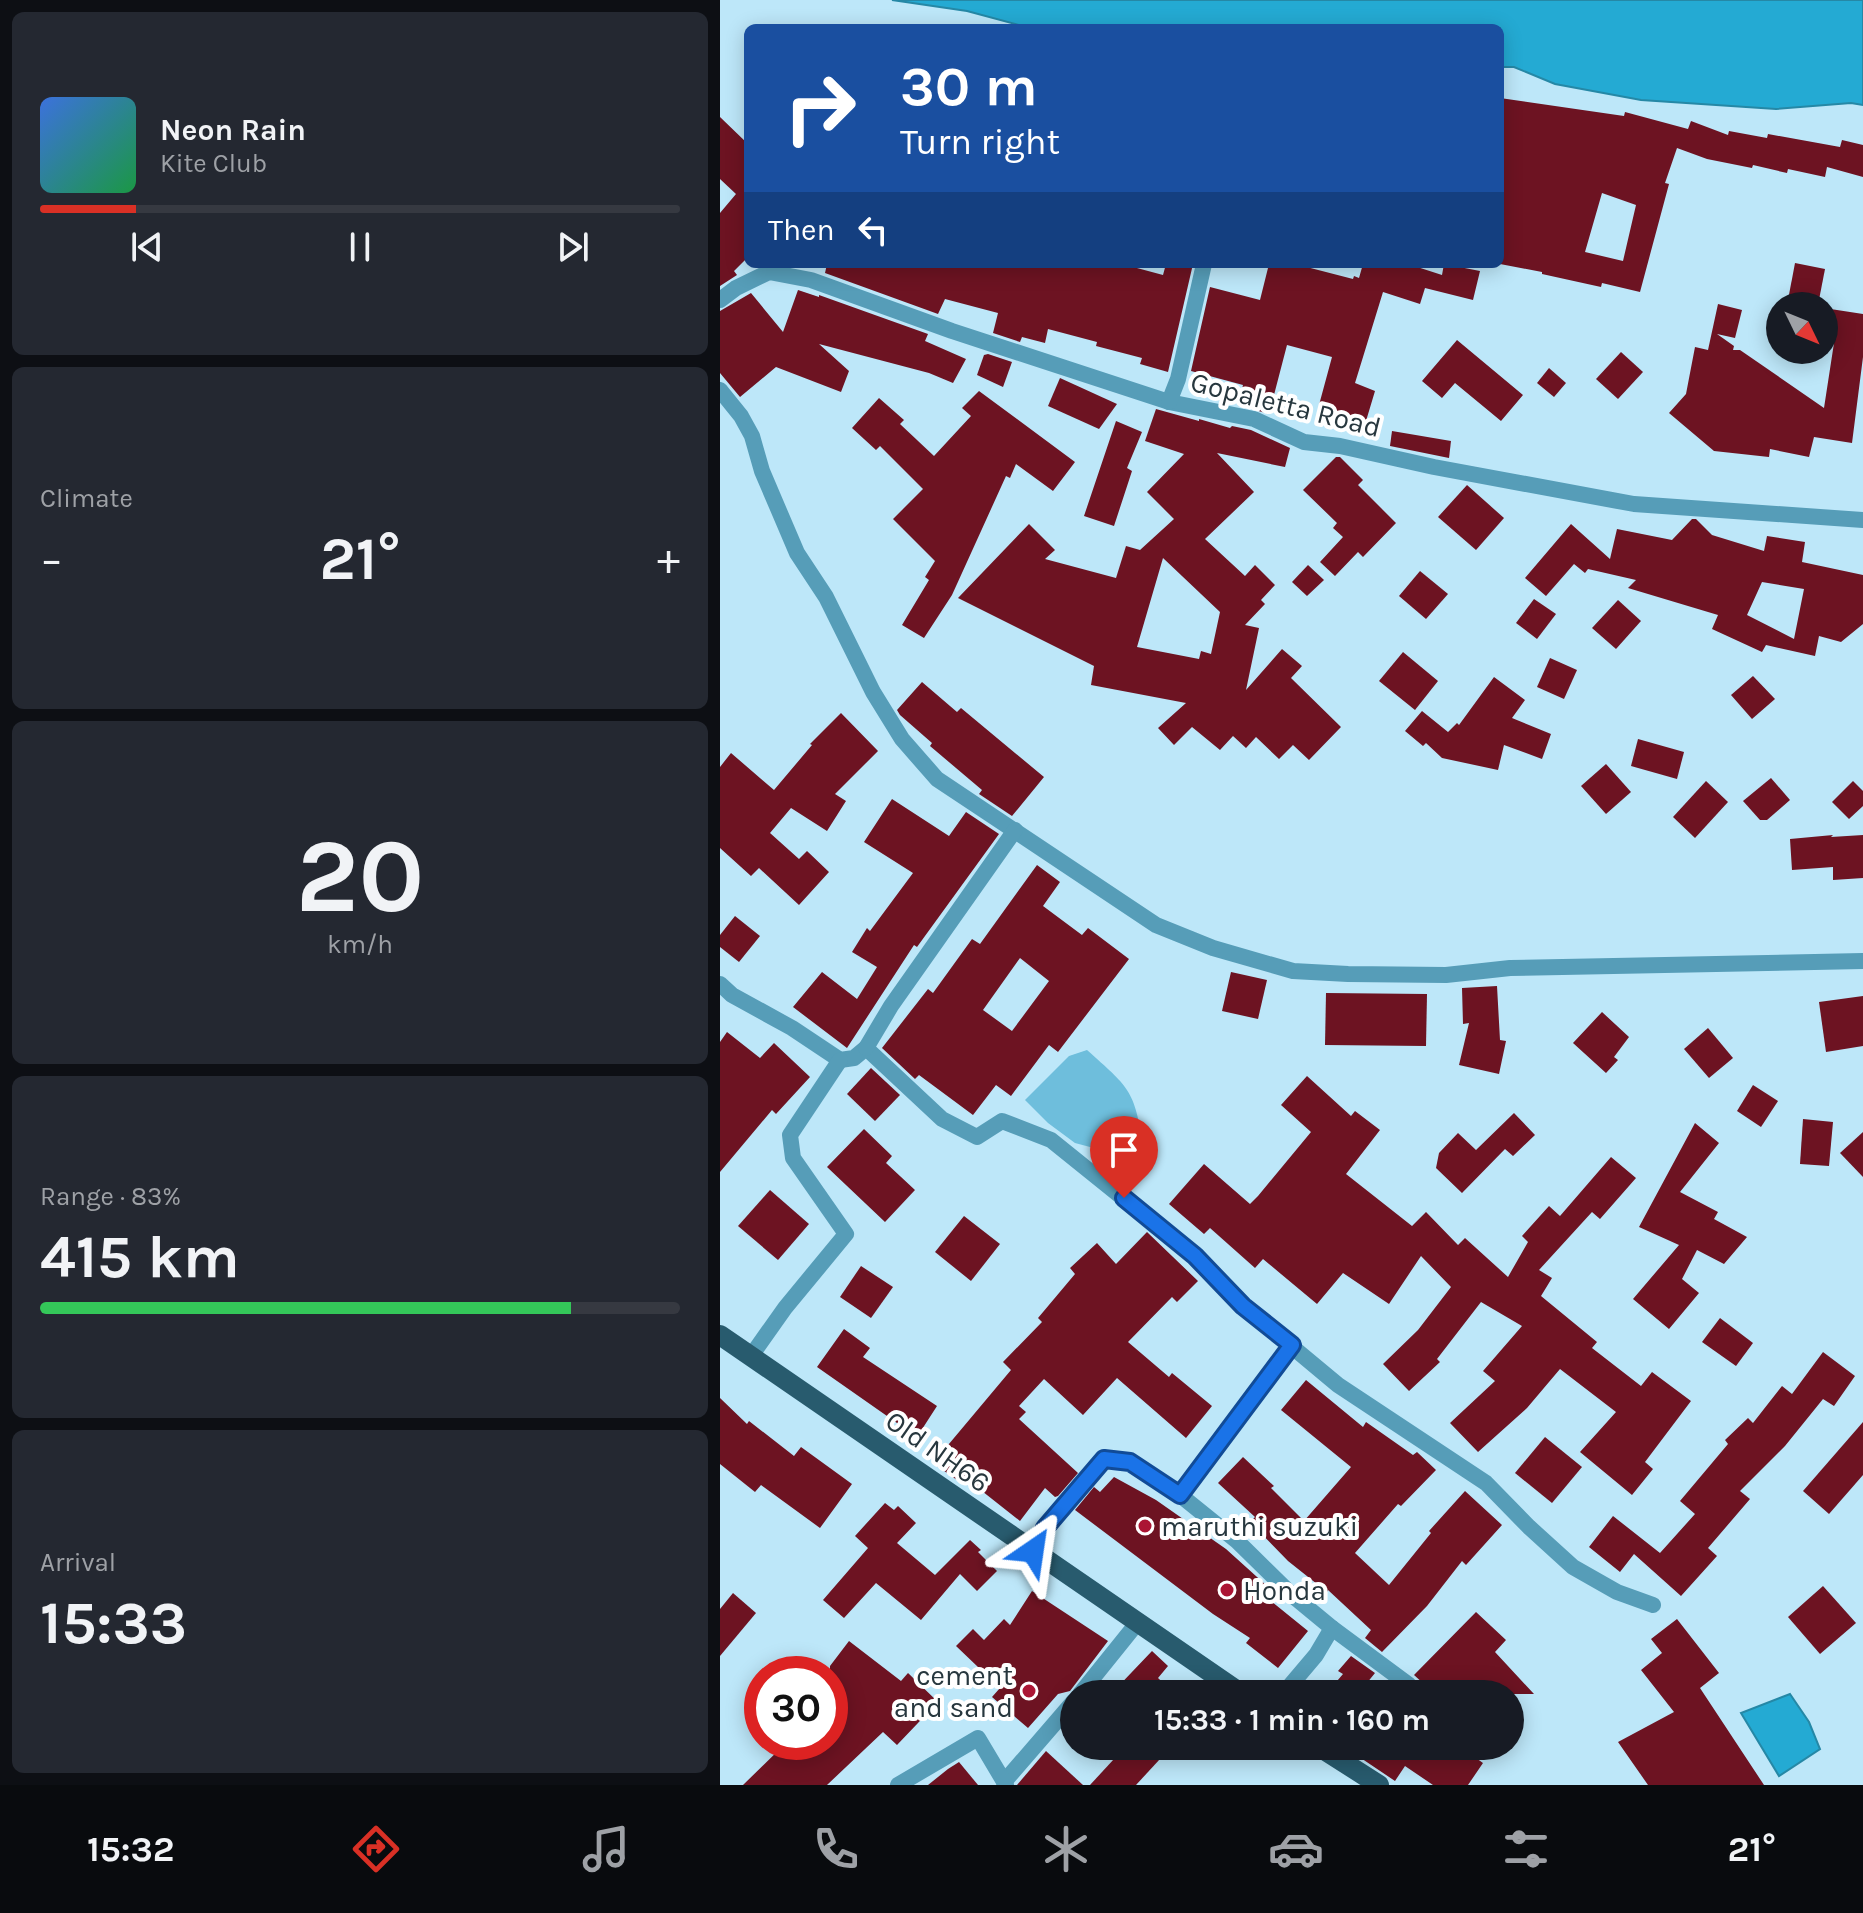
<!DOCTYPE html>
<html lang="en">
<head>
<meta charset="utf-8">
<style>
	body { margin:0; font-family:Karla,sans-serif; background:#242831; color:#f1f3f6; height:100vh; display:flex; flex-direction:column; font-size:30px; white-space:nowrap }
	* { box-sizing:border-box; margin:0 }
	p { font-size:26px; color:#9ea1a6 }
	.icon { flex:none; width:44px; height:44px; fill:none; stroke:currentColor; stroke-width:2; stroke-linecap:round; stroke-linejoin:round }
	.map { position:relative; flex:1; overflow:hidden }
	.details { display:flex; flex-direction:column; gap:12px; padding:12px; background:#0d0f14; width:720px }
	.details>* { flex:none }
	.guide { position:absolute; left:24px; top:24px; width:760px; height:244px; border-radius:12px; box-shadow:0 4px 20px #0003; background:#1a4fa0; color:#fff; overflow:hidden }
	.needle { width:52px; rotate:133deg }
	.buttons { position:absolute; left:1046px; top:292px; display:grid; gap:16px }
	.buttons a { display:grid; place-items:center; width:72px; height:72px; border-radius:50%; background:#171b24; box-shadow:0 4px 20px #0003; font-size:40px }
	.speed { position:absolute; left:24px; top:1656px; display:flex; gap:16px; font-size:40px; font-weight:700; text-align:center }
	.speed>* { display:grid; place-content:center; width:104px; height:104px; border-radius:50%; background:#171b24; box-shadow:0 4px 20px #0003; line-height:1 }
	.speed .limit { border:12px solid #d22; background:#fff; color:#111 }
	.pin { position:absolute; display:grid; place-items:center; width:68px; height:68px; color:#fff; margin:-82px -34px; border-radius:50% 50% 50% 0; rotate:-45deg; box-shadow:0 0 8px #0007 }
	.pin .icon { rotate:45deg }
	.me { position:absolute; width:88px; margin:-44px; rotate:32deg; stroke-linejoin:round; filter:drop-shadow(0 0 6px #0008) }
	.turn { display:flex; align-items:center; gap:28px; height:168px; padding:0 24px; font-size:36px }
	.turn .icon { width:104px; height:104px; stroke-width:2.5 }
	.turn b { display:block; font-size:56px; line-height:68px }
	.then { display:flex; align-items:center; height:76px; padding:0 24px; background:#0003; gap:16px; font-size:30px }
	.big { font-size:60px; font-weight:700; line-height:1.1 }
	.details .card { flex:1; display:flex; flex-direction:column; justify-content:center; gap:12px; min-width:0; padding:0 28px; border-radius:12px; background:#242831 }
	.details .dial { align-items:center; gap:0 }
	.dial b { font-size:104px; line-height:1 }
	.song { display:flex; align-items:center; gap:24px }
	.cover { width:96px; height:96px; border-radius:12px; background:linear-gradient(135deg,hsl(220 70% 55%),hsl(140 70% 35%)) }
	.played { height:8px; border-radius:4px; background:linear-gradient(90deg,#d93025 15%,#363941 15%) }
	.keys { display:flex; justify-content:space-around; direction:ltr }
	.heat { display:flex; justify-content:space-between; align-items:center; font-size:44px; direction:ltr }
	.charge { height:12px; border-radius:6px; background:linear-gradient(90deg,#34c759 83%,#363941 0) }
	.trip { position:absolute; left:340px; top:1680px; width:464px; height:80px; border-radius:40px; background:#171b24; box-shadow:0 4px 20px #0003; font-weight:700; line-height:80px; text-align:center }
	.tab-bar { display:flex; height:128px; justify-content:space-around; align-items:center; background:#090b0e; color:#9ea1a6 }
	.tab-bar .icon { width:56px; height:56px }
	.tab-bar .current { color:#d93025 }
	.tab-bar b { font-size:36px; color:#f1f3f6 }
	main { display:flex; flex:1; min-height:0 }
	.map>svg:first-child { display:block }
	.green { fill:#6ebedc }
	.water { fill:#24aad3; stroke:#2588a6; stroke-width:2 }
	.building { fill:#6d1322; fill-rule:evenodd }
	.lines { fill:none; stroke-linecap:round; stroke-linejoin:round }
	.street { stroke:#569db8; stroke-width:16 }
	.primary { stroke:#285b6e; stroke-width:20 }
	.route-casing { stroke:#114b97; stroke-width:20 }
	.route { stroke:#1a73e8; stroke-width:14 }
	.poi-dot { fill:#ab1534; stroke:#fff; stroke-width:3 }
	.labels { text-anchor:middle; stroke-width:8; stroke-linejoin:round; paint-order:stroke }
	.street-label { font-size:28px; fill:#27373e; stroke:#fff }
	.poi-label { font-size:28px; fill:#27373e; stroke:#fff; text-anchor:start }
</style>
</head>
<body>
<main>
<section class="details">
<div class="card">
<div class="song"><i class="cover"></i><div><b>Neon Rain</b><p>Kite Club</p></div></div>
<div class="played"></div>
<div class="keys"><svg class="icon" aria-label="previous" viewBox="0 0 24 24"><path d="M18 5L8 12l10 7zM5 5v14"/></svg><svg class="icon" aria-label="pause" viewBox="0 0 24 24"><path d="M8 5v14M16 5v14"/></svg><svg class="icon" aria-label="next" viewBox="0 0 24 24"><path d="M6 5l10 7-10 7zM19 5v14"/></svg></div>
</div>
<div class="card"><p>Climate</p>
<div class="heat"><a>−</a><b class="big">21°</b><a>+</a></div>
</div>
<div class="card dial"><b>20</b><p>km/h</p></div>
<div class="card"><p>Range · 83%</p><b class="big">415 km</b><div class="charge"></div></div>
<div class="card"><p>Arrival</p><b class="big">15:33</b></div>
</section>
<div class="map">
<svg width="1143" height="1785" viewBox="0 0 1143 1785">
	<rect width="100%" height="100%" fill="#bde7f9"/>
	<path class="green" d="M367 1050C408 1087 415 1089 423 1146L400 1155 355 1143 328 1123 305 1100 349 1056Z"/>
	<g class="water">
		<polygon points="172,0 1143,0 1143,105 1131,103 1056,109 921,100 835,84 794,67 780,67 780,28 310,28 247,11"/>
		<polygon points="1070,1694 1089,1722 1100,1749 1059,1776 1021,1713"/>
	</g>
	<g class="building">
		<path d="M780 98 904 116 905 112 968 129 971 121 1008 135 1009 131 1047 138 1048 134 1120 147 1122 140 1143 145V177L1107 167 1105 177 1068 169 1067 173 1033 165 1032 168 987 159 957 148 945 183 949 184 920 292 882 283 881 287 822 274V272L780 264ZM882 193 916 205 903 261 865 252Z"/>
		<polygon points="0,117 28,144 28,257 14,271 17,275 0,286 0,213 16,194 0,179"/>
		<polygon points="1075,263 1105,269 1098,305 1068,300"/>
		<polygon points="107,264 402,264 443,275 446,264 473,264 448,372 420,364 422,358 376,346 377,342 328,329 325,343 302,337 300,342 273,333 278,313 225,299 218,314 105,273"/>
		<polygon points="549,264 575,264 633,279 634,276 639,278 643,264 688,264 722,275 724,264 760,271 753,300 705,288 700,304 663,292 635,383 655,391 646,421 599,405 612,357 567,345 549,414 518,405 523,385 471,371 490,287 540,300"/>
		<polygon points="78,290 99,297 99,295 208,334 205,341 246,359 233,383 209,373 99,344 129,371 121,392 56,367 20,397 0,373 0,311 31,293 63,332"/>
		<polygon points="998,304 1022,310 1015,338 997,334 1014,346 1013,350 1020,350 1104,408 1114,343 1104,341 1104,308 1143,314 1143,357 1132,443 1094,437 1089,457 1050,449 1049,457 994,451 949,413 966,394 975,347 988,350"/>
		<polygon points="737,340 803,395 781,421 735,383 722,398 702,381"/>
		<polygon points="901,352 923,372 898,399 876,379"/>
		<polygon points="268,354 292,362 283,387 257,375 264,355"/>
		<polygon points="829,368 846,383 834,397 817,383"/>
		<polygon points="340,378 397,404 379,429 328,406"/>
		<polygon points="259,391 355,462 333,491 296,464 290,478 286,476 232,595 204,638 182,625 209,580 205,577 215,561 173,519 203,489 160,446 156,450 132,428 159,398 184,420 180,424 214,456 251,416 242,408"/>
		<path d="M436 409 479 421V419L510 428 512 426 531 430 570 448 565 467 497 453 534 492 485 539 525 576 535 565 555 585 541 600 545 604 525 625 539 628 526 690 562 649 582 666 571 678 621 727 589 760 573 745 559 759 536 737 526 748 513 736 500 750 472 727 454 745 438 728 466 703 371 685 374 666 238 598 309 524 335 550 325 559 396 578 406 546 420 550 454 519 427 492 464 454 425 441ZM443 558 500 612 491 654 481 651 479 659 417 647Z"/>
		<polygon points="396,421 422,432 407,468 412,471 394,526 364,516"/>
		<polygon points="672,431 731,441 729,458 670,446"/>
		<polygon points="616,457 620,457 643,480 638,485 676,523 643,557 638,552 615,576 600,562 623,537 613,528 617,523 583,490"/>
		<polygon points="747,485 784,518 756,550 718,517"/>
		<path d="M972 519H976L992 535 1044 551 1047 536 1085 542 1082 562 1143 575V624L1121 642 1099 636 1095 656 1046 645 1042 652 992 629 998 615 908 588 916 580 868 569 865 573 854 564 826 596 805 578 851 524 890 559 897 529 952 540ZM1042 582 1084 589 1074 639 1027 615Z"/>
		<polygon points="588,565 604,580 587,596 572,582"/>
		<polygon points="700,571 728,594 706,619 679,596"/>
		<polygon points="814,599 836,614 817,639 796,623"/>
		<polygon points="898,600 921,621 896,649 872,628"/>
		<polygon points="683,652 718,681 695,710 659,681"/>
		<polygon points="830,658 857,670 844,699 817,687"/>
		<polygon points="1033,676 1055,699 1032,719 1011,695"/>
		<polygon points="774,677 805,700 792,718 831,734 822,759 784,745 778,770 722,758 706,743 703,746 685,731 702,711 728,732 737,723 739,725"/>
		<polygon points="202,682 237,712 241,708 324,777 292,816 259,794 262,790 210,746 212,743 180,715 177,710"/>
		<polygon points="121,713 158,751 115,794 126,801 107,831 71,808 50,833 79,859 87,851 109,872 79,905 39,868 31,876 0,848 0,767 11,753 54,790 92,745 90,744"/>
		<polygon points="918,739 964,752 957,779 911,766"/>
		<polygon points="886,764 911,792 886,814 861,786"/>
		<polygon points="1051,778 1070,800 1047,820 1040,820 1023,801"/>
		<polygon points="986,781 1008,802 975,838 953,817"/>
		<polygon points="1133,781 1143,791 1143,806 1129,819 1112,802"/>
		<polygon points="172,799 229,836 246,812 279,834 197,947 194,945 127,1048 73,1007 102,972 137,999 157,967 132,952 147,928 150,931 193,873 144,842"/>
		<polygon points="1113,835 1111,837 1143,835 1143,878 1113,880 1113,867 1072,870 1070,839"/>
		<path d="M317 865 340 882 323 906 362 935 368 928 409 959 338 1052 329 1045 291 1096 276 1085 253 1115 199 1075 195 1079 162 1048 208 989 213 993 252 939 260 944ZM300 958 329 981 292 1031 263 1010Z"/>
		<polygon points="15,916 40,936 19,962 0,947 0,935"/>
		<polygon points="511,972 547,980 538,1019 502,1011"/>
		<polygon points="777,986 780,1040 786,1041 779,1074 739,1065 749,1023 743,1024 742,988"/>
		<polygon points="606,993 707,994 706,1046 605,1045"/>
		<polygon points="1143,996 1143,1046 1106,1052 1099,1002"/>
		<polygon points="882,1012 909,1037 894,1057 898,1060 886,1073 853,1043"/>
		<polygon points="988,1028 1013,1058 989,1078 964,1049"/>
		<polygon points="7,1032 40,1058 54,1043 90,1077 56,1114 52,1110 0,1172 0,1042"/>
		<polygon points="151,1068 180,1095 155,1121 127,1094"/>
		<polygon points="587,1076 631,1116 635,1111 660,1130 626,1174 692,1226 706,1212 738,1245 745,1238 788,1277 808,1242 802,1236 829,1206 840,1216 891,1157 916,1178 880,1219 872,1212 819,1270 832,1278 821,1296 877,1342 872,1348 921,1386 932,1372 971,1401 925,1462 933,1469 912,1495 860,1452 896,1412 840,1369 807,1408 758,1452 730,1423 775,1381 763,1371 802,1326 761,1302 717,1359 720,1362 689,1391 663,1364 698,1330 731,1287 701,1256 669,1304 623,1273 597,1304 543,1259 535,1268 490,1228 484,1234 449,1204 484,1164 530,1204 538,1196 591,1132 561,1105"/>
		<polygon points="1033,1085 1058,1101 1041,1127 1017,1111"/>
		<polygon points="794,1113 815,1135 793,1156 785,1149 742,1193 716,1168 719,1153 738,1133 756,1150"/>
		<polygon points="1083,1119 1113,1122 1109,1166 1080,1164"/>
		<polygon points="975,1123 999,1143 960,1192 998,1212 994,1219 1027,1237 1004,1264 977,1250 962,1279 979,1293 949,1329 913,1299 959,1245 919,1227"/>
		<polygon points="144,1129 172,1156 166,1163 195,1190 165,1222 107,1167"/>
		<polygon points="1143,1132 1143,1177 1120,1153"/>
		<polygon points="50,1190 89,1224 58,1260 18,1226"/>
		<polygon points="244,1216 280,1244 251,1281 215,1252"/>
		<polygon points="427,1232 478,1281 457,1302 452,1297 408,1342 449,1377 452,1373 492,1406 466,1438 397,1378 363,1415 324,1379 299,1406 306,1412 299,1419 358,1473 338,1496 335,1497 325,1488 300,1521 248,1480 244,1485 213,1463 291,1370 283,1362 322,1322 318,1318 355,1274 350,1268 377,1243 396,1264"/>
		<polygon points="141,1266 173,1287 151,1318 120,1297"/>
		<polygon points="1000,1318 1033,1343 1016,1366 982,1342"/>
		<polygon points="124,1329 150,1348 143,1357 217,1406 197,1437 97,1367"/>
		<polygon points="1103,1352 1135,1376 1114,1406 1103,1399 1065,1446 1020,1491 1030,1499 988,1548 997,1556 961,1596 914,1554 900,1572 869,1547 893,1516 940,1553 975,1514 960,1501 1008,1444 1005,1440 1028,1418 1033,1423 1062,1386 1072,1394"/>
		<polygon points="586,1380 643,1427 646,1422 693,1455 697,1452 716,1470 681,1506 678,1504 635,1553 669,1585 711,1533 709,1531 745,1491 782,1525 746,1565 742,1561 707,1606 662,1652 645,1638 651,1630 608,1590 607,1592 568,1561 530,1522 535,1517 498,1483 523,1457 554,1486 551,1488 584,1521 631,1467 561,1410"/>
		<polygon points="0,1398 27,1424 29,1421 74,1456 81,1447 132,1484 100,1528 41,1485 35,1492 0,1464"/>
		<polygon points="1143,1422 1143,1475 1109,1514 1083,1491"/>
		<polygon points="825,1437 862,1467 832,1503 795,1473"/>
		<polygon points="394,1477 436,1500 506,1549 547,1586 541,1593 588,1631 558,1668 526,1643 530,1638 493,1614 355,1510 374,1487 380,1492"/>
		<polygon points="165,1503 174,1510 178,1506 196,1523 177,1543 215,1575 250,1540 261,1550 258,1552 277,1571 257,1591 240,1574 201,1620 156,1583 124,1618 103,1600 148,1548 135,1536"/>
		<polygon points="1103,1586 1136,1623 1100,1654 1068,1617"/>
		<polygon points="312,1591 388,1641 350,1691 338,1694 308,1728 272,1697 280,1688 236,1646 253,1629 264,1640 284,1619 290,1625"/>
		<polygon points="13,1593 36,1613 0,1656 0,1609"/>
		<polygon points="756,1612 786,1640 775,1652 814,1694 715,1694 694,1675"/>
		<polygon points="957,1619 999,1673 980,1688 1044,1785 928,1785 898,1742 954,1712 921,1670 942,1653 931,1639"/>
		<polygon points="129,1641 181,1681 188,1673 218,1702 177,1745 163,1732 107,1785 23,1785 67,1742 110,1742 110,1666"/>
		<polygon points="432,1651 448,1666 438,1678 455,1694 391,1694"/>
		<polygon points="631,1656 655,1673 638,1694 606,1694 623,1674 618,1671"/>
		<polygon points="406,1746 452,1746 416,1785 370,1785"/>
		<polygon points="623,1746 739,1746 763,1763 748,1785 713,1785 685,1766 675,1781"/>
		<polygon points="326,1751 363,1785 297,1785"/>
		<polygon points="239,1762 258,1785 208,1785 228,1769"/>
	</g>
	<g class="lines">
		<g class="street">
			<polyline points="0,300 16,288 49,272 91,280 232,331 449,402 534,419 584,442 620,446 714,467 914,504 1143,520"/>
			<polyline points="0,390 21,416 32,436 42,471 77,553 106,597 153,692 182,739 217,779 436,925 493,948 573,971 628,974 726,975 790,968 1143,961"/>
			<polyline points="449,402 458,379 484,264"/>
			<polyline points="0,984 12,995 72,1028 120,1060 134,1058 146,1048 222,1119 257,1137 282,1121 331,1140 475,1256 523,1306 618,1385 766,1483 809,1527 853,1567 897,1592 933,1605"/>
			<polyline points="146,1048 171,1006 295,830"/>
			<polyline points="31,1356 65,1308 126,1234 73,1158 70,1135 120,1060"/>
			<polyline points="460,1495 572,1345"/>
			<polyline points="313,1551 325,1528 384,1459 410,1462 460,1495 517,1541 572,1595 612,1628 596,1655 563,1694"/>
			<polyline points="612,1628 689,1685"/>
			<polyline points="360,1694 418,1622"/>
			<polyline points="284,1782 354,1701"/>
			<polyline points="178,1785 258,1738 286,1785"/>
		</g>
		<g class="primary">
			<polyline points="0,1335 522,1694"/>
			<polyline points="598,1746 659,1785"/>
		</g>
	</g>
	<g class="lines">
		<g class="route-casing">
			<polyline id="route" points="313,1551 325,1528 384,1459 410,1462 460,1495 572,1345 523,1306 475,1256 404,1198"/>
		</g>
		<use href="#route" class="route"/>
	</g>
	<g class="poi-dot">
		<circle cx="425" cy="1526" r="8"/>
		<circle cx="507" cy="1590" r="8"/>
		<circle cx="309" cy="1691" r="8"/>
	</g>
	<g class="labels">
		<g class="street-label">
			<text transform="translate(566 404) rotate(14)" y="10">Gopaletta Road</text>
			<text transform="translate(218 1451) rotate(35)" y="10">Old NH66</text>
		</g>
		<g class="poi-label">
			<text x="441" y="1536">maruthi suzuki</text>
			<text x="523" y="1600">Honda</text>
			<text x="293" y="1685" text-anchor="end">cement<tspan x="293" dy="32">and sand</tspan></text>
		</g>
	</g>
</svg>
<div class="buttons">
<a><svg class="needle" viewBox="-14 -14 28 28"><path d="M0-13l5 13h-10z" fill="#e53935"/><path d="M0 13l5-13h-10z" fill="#9ea1a6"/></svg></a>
</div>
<div class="speed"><div class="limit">30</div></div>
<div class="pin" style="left:404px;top:1198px;background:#d93025"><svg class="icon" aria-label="arrive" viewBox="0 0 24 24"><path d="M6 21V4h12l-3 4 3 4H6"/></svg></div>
<svg class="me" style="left:313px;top:1551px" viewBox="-20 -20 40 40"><path d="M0-17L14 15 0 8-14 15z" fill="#1a73e8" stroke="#fff" stroke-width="4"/></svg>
<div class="trip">15:33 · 1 min · 160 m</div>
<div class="guide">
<div class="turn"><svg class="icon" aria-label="right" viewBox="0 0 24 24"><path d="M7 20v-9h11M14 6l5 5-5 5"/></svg><div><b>30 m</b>Turn right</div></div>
<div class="then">Then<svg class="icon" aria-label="left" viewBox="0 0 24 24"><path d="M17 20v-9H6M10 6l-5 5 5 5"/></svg></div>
</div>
</div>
</main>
<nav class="tab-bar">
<b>15:32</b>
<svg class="icon current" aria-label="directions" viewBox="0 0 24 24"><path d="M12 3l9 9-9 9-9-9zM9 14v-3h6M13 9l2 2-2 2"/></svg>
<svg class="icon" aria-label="music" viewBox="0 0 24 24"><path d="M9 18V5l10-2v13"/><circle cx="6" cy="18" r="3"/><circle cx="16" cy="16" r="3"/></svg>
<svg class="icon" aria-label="phone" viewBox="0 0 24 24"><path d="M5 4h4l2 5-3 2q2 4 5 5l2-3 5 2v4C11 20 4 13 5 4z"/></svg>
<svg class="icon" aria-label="climate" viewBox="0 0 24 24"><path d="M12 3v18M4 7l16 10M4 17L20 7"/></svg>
<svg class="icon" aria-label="car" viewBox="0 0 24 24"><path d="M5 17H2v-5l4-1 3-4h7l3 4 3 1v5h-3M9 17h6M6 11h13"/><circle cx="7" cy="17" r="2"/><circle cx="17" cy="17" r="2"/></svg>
<svg class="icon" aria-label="filters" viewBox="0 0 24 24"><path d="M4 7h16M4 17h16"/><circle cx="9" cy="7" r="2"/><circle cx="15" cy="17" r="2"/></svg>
<b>21°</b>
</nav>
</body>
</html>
